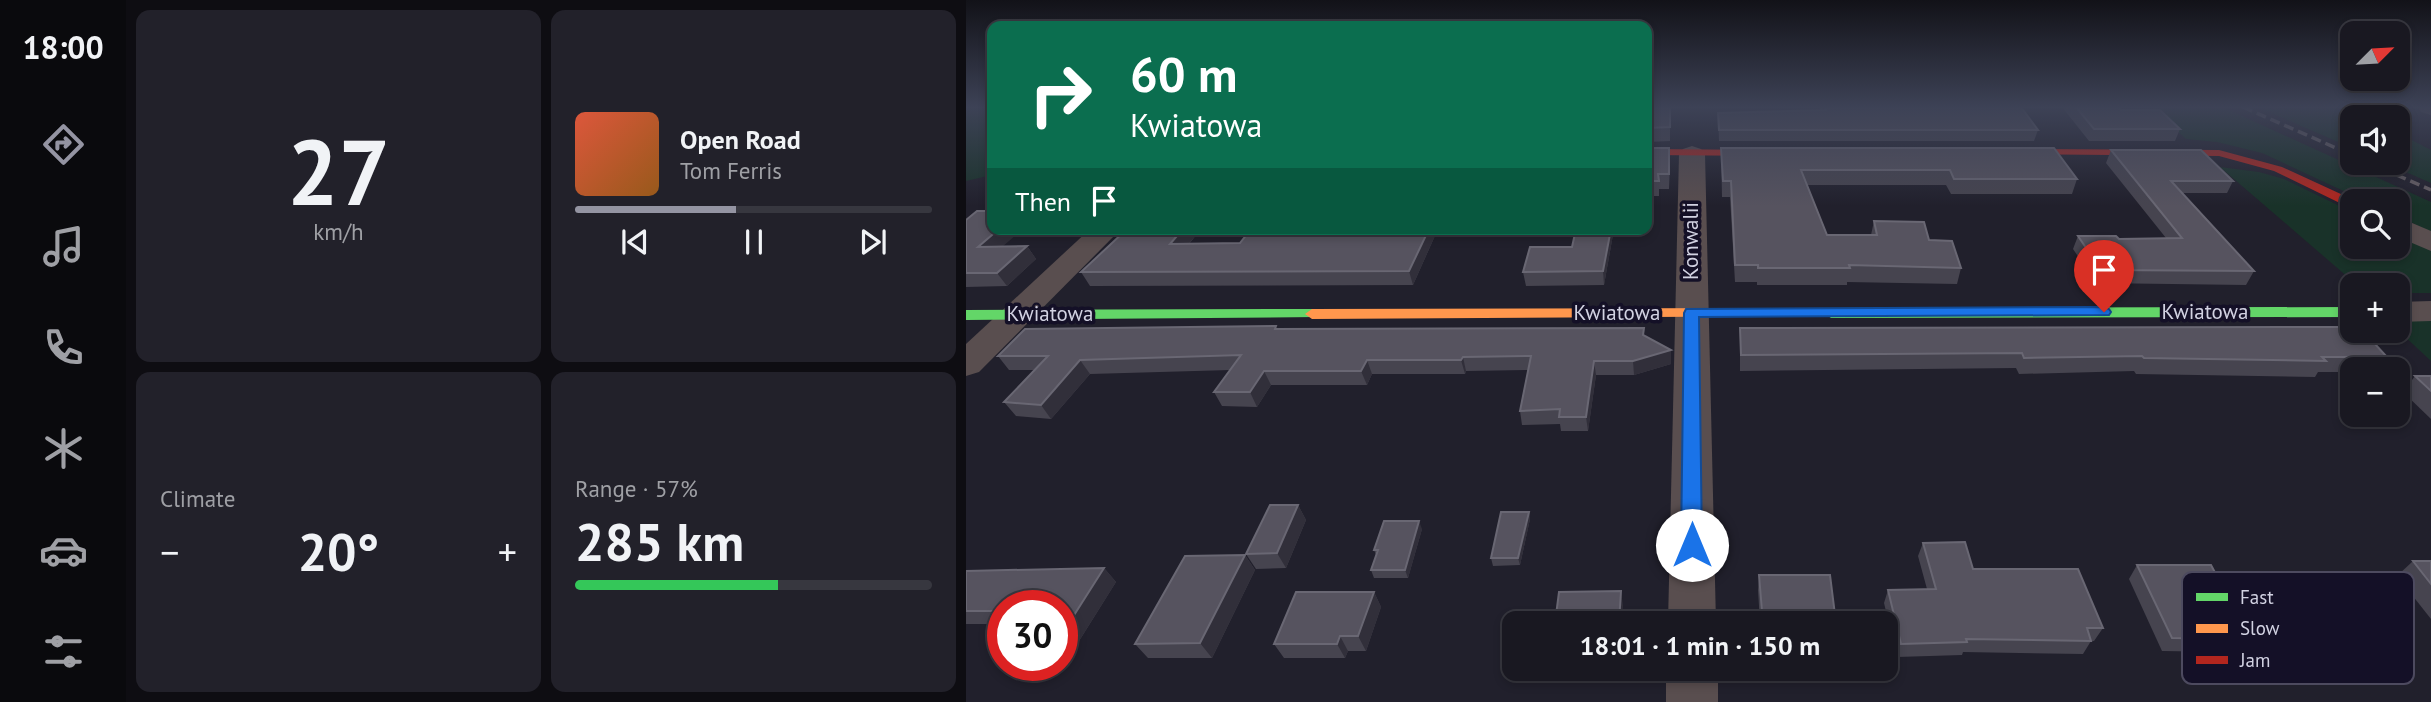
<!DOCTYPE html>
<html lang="en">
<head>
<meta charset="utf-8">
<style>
	body { margin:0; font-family:"PT Sans",sans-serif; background:#22212a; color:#f1f3f6; height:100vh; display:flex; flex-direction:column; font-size:26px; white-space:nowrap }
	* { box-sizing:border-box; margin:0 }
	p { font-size:23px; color:#9fa0a5 }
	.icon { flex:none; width:38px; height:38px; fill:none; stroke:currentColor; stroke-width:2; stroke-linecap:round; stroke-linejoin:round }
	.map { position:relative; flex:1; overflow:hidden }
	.drawer { display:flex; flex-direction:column; gap:10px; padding:10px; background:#0e0d12; width:840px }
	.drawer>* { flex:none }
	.hud { position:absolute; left:21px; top:21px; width:665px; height:214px; border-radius:14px; box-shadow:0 4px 10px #0003,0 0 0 2px #37373f; background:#0b6e4f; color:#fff; overflow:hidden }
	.needle { width:46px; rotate:66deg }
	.buttons { position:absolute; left:1374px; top:21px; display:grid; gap:14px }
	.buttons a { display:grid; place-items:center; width:70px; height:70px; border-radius:14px; background:#191821; box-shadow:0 4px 10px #0003,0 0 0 2px #37373f; font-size:35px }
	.speed { position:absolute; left:21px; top:590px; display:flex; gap:14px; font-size:35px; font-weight:700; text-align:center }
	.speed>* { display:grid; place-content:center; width:91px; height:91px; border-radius:50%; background:#191821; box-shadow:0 4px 10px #0003,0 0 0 2px #37373f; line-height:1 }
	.speed .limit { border:10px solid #d22; background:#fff; color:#111 }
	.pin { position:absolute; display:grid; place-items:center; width:60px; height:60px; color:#fff; margin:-72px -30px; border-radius:50% 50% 50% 0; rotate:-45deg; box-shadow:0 0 7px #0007 }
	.pin .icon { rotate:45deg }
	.me { position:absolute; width:77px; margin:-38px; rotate:0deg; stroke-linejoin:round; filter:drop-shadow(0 0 5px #0008) }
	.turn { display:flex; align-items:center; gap:24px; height:147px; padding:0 28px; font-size:32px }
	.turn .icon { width:91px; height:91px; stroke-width:2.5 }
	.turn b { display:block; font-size:49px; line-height:60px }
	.then { display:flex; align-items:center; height:66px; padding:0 28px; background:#0003; gap:14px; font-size:26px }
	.big { font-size:52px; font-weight:800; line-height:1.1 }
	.drawer .tile { flex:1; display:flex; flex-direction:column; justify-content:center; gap:10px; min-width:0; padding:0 24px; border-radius:14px; background:#22212a }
	.drawer .dial { align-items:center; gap:0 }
	.dial b { font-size:91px; line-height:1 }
	.song { display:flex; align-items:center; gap:21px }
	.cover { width:84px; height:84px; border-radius:10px; background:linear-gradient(135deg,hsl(10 70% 55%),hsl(30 70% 35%)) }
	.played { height:7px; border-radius:4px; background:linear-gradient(90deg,#9494a2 45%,#37373f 45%) }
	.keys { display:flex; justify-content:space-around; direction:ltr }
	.heat { display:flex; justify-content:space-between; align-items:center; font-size:38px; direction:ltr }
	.charge { height:10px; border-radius:5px; background:linear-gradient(90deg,#34c759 57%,#37373f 0) }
	.drawer .tiles { flex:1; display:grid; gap:10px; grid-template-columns:repeat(2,1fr) }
	.trip { position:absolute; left:536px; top:611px; width:396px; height:70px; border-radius:14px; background:#191821; box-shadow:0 4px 10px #0003,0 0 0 2px #37373f; font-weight:800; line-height:70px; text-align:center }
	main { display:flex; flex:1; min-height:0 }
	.tabs { display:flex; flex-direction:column; width:126px; justify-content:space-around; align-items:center; background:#0a0a0d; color:#9fa0a5 }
	.tabs .icon { width:49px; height:49px }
	.tabs .on { color:#9494a2 }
	.tabs b { font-size:32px; color:#f1f3f6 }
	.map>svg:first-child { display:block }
	.green { fill:#193229 }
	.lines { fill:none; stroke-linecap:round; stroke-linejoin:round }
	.street { fill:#594e4f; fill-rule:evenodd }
	.fast { fill:#63d668; fill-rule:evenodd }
	.slow { fill:#ff974d; fill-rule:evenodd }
	.jam { fill:#b3261e; fill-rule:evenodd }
	.rail { stroke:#665f64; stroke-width:3.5; stroke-dasharray:10 5; stroke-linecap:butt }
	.wall { fill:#46444f }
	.shaded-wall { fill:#312f3a }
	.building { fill:#56535f; stroke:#696773; stroke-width:2 }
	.route { fill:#1a73e8; stroke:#114b97; stroke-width:2 }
	.labels { text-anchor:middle; stroke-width:7; stroke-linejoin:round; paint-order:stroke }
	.street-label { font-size:21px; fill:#d2d2e2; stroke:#141027 }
	.key { fill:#141027; stroke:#4d4a5f; stroke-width:2 }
	.key-label { font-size:19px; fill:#d2d2e2 }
</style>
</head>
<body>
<main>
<nav class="tabs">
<b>18:00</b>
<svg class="icon on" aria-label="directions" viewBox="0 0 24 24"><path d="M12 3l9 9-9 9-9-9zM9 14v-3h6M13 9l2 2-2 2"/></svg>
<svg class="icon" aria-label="music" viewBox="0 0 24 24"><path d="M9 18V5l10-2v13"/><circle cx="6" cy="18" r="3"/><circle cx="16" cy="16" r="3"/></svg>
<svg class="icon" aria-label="phone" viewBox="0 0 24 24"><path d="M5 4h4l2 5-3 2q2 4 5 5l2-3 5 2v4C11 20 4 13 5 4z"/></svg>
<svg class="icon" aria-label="climate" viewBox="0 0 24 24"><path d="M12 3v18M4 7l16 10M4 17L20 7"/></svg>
<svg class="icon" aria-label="car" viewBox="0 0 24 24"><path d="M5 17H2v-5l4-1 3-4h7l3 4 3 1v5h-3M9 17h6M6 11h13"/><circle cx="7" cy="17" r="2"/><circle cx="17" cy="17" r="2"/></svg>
<svg class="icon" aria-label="filters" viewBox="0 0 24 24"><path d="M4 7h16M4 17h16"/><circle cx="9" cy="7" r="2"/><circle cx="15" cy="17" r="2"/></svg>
</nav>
<section class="drawer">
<div class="tiles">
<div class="tile dial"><b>27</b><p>km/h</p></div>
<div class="tile">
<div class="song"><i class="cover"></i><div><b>Open Road</b><p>Tom Ferris</p></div></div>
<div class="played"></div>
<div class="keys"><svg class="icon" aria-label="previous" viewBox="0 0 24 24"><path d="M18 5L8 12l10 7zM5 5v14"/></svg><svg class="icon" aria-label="pause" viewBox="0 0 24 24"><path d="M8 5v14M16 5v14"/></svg><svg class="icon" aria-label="next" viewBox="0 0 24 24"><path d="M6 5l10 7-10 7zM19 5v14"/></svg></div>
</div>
<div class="tile"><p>Climate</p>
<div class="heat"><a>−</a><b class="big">20°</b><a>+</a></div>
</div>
<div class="tile"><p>Range · 57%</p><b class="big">285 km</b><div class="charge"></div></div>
</div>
</section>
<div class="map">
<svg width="1465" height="702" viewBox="0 0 1465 702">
	<rect width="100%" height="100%" fill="#21202c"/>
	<g class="green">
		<polygon points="0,107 26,107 26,175 0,181"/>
		<polygon points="1184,107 1256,107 1465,202 1465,232 1432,216 1432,201 1399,201 1296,153 1251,142 1220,139"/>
		<polygon points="1292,107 1365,107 1392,117 1386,117 1386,148"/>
		<polygon points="1432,133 1465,150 1465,183 1419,163 1432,163"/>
		<polygon points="1254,167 1293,172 1318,179 1386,212 1386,247 1432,247 1432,233 1465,250 1465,293 1432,293 1432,285 1391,285"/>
		<polygon points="1441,321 1465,321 1465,361 1435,333"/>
	</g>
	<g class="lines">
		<g class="street">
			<polygon points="1452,107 1465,107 1465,115 1455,112"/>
			<polygon points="726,146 735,149 739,154 750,623 702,623 713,154 717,149"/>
			<polygon points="1432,217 1465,231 1465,251 1432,237"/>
			<polygon points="124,229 155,229 13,372 0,376 0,344"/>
			<polygon points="1465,301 1465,321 1432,322 1432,302"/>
			<rect x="700" y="668" width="52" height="34"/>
		</g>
		<g class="fast">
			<polygon points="1386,307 1386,317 865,318 858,313 865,308"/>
			<polygon points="346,309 353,314 351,317 0,320 0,310"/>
		</g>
		<polygon class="slow" points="865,308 870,310 872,313 870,316 346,319 339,314 346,309"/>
		<g class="jam">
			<polygon points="681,149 808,150 814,153 808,156 681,155"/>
			<polygon points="1040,149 1253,150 1316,167 1390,201 1386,201 1386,208 1382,207 1308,171 1253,156 1036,154 1036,150"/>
		</g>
		<g class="rail">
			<polyline points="1277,107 1386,155"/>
			<polyline points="1403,163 1465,190"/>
		</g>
	</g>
	<g class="wall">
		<polygon points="681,107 704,107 704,141 681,142"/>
		<polygon points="853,107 1055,107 1072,130 1068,141 753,141 752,113 854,110"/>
		<polygon points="1096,107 1153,107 1155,110 1214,129 1209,141 1123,141"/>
		<polygon points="681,148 704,163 703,189 693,189 693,196 681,196"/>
		<polygon points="755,148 1111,179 1106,194 985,194 980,185 841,185 861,235 905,235 908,221 963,240 995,268 991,284 881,282 881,285 791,285 791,282 769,282 764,197 756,197"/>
		<polygon points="1145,150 1267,181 1261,193 1216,193 1288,271 1280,285 1130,283 1107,249 1112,236 1153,239 1200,238 1140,163"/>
		<polygon points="0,220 37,246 61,246 70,259 41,286 0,287"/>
		<polygon points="235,229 223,244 274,243 285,229 472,229 447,285 124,286 115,272"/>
		<polygon points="648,229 638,285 560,286 557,272 606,247"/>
		<polygon points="678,328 678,336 705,350 705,364 668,375 630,375 622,431 595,431 594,424 556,425 554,411 562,370 500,371 499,374 406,374 401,385 305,385 291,407 256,406 248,392 264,370 124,374 85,419 50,416 38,402 69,370 43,370 32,356 312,329"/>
		<polygon points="774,328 1421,357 1411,369 1386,369 1386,372 1352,372 1349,377 1170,374 1168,371 1053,374 1050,368 774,371"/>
		<polygon points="1449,376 1465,376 1465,419 1437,392"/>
		<polygon points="332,505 340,520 320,568 290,569 280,554"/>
		<polygon points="563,512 564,519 554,565 527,566 525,558"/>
		<polygon points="456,529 442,578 408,578 405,570 410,555 408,550"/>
		<polygon points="957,543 1007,569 1137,628 1128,641 1125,641 1117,654 997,652 996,655 931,657 918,603 922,590 961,589 952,556"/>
		<polygon points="279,555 289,570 246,658 182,658 169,644"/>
		<polygon points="1447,561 1465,561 1465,619 1431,576"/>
		<polygon points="1171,565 1280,630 1261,652 1196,651 1163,579"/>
		<polygon points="138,568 150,582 103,657 96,657 96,606 37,606 37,624 0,624 0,571"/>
		<polygon points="793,575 870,623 794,623 792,590"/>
		<polygon points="1309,588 1408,616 1397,627 1410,645 1398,656 1335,657 1299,599"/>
		<polygon points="408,592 415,607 400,651 382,651 379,658 318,658 308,644"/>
		<polygon points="37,627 37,656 24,645"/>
	</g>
	<g class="shaded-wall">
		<polygon points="33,229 57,229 21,260 12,247"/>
		<polygon points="217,229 235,229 211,258 204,244"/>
		<polygon points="463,229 472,229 447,285 443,271"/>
		<polygon points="645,229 648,229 638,285 637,271"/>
		<polygon points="61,246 70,259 41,286 31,273"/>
		<polygon points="705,350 705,364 668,375 667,361"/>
		<polygon points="497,357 500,371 499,374 495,360"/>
		<polygon points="114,360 124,374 85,419 75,405"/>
		<polygon points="401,360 406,374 401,385 395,371"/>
		<polygon points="628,361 630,375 622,431 620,417"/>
		<polygon points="298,371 305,385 291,407 284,392"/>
		<polygon points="332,505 340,520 320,568 311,553"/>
		<polygon points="563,512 564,519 554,565 552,558"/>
		<polygon points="453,521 456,529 442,578 439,570"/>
		<polygon points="279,555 289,570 246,658 234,643"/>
		<polygon points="138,568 150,582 103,657 96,651 96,634"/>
		<polygon points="655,591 657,606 656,623 653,623"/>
		<polygon points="408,592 415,607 400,651 392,636"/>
		<polygon points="374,636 382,651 379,658 371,644"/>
	</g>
	<g class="building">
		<polygon points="681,107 704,107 704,127 681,128"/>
		<polygon points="859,107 1055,107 1072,130 753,130 752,113 860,110"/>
		<polygon points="1110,107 1153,107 1155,110 1194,110 1214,129 1128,129"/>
		<polygon points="681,148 703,148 703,174 692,174 693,181 681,181"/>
		<polygon points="755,148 1088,148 1111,179 988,179 984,170 835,170 861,235 911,235 908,221 958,222 963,240 986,241 995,268 883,265 884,268 792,268 792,265 769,265 765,181 757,181"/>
		<polygon points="1145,150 1235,150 1267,181 1205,181 1288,271 1135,270 1112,236 1150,236 1153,239 1216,238"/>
		<polygon points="11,211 26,211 26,229 33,229 12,247 61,246 31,273 0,273 0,220"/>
		<polygon points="161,229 217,229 204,244 274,243 285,229 463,229 443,271 115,272"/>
		<polygon points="610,229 645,229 637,271 557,272 564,247 606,247"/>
		<polygon points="310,326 309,329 678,328 677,335 705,350 667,361 628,361 620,417 593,417 594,409 554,411 565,356 497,357 495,360 401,360 395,371 298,371 284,392 248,392 275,355 114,360 75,405 38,402 82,356 32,356 59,329"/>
		<polygon points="1386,327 1386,331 1397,331 1421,357 1356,357 1360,361 1178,358 1176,356 1058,358 1056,353 775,355 774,328"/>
		<polygon points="1449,376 1465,376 1465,391"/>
		<polygon points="304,505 332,505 311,553 280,554"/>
		<polygon points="535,512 563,512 552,558 525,558"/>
		<polygon points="418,521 453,521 439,570 405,570 412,550 408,550"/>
		<polygon points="999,542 1007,569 1112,569 1137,628 1121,628 1125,641 1000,639 1001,642 935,644 922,590 970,589 957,543"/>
		<polygon points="279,555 234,643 169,644 219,556"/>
		<polygon points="1447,561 1465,561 1465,584"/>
		<polygon points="1171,565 1245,565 1280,630 1267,631 1272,639 1206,638"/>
		<polygon points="138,568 96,634 96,606 37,606 37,611 0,611 0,571"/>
		<polygon points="793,575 864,575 870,623 797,623"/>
		<polygon points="655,591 653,623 589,623 593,592"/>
		<polygon points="330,592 408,592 392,636 374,636 371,644 308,644"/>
		<polygon points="37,627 37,645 24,645"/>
	</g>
	<linearGradient id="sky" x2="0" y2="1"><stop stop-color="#121218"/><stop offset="0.52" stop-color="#3d4256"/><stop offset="1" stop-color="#3d4256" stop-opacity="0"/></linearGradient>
	<rect width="1465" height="206" fill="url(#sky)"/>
	<polygon class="route" points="1138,307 1143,309 1145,312 1143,315 733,317 736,545 733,552 726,554 718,552 715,545 718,313 720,309"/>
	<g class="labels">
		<g class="street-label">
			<text transform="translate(725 241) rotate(-90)" y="7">Konwalii</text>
			<text x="1239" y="319">Kwiatowa</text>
			<text x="651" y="320">Kwiatowa</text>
			<text x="84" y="321">Kwiatowa</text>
		</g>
	</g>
	<rect x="1216" y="572" width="232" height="112" rx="10" class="key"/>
	<rect x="1230" y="593" width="32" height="8" fill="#63d668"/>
	<rect x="1230" y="624" width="32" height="9" fill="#ff974d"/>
	<rect x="1230" y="656" width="32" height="8" fill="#b3261e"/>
	<g class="key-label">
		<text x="1274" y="604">Fast</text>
		<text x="1274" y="635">Slow</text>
		<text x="1274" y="667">Jam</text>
	</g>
</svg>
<div class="buttons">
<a><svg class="needle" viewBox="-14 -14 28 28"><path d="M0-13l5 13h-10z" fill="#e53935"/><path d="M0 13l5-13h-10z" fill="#9fa0a5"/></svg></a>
<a><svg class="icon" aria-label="sound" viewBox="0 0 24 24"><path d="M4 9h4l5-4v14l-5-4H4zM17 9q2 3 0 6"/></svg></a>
<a><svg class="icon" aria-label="search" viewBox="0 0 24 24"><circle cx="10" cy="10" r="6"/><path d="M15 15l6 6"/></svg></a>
<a>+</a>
<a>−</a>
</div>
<div class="speed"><div class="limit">30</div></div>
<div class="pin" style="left:1138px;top:312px;background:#d93025"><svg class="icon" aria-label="arrive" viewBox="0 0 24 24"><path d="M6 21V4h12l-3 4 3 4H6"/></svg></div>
<svg class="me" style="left:726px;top:545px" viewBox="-20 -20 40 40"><circle r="19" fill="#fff"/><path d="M0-13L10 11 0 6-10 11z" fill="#1a73e8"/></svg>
<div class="trip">18:01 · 1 min · 150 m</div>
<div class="hud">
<div class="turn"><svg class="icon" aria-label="right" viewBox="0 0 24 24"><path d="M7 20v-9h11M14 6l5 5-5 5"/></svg><div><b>60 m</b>Kwiatowa</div></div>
<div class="then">Then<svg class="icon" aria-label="arrive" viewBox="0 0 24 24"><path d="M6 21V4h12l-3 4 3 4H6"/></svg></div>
</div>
</div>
</main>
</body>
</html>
